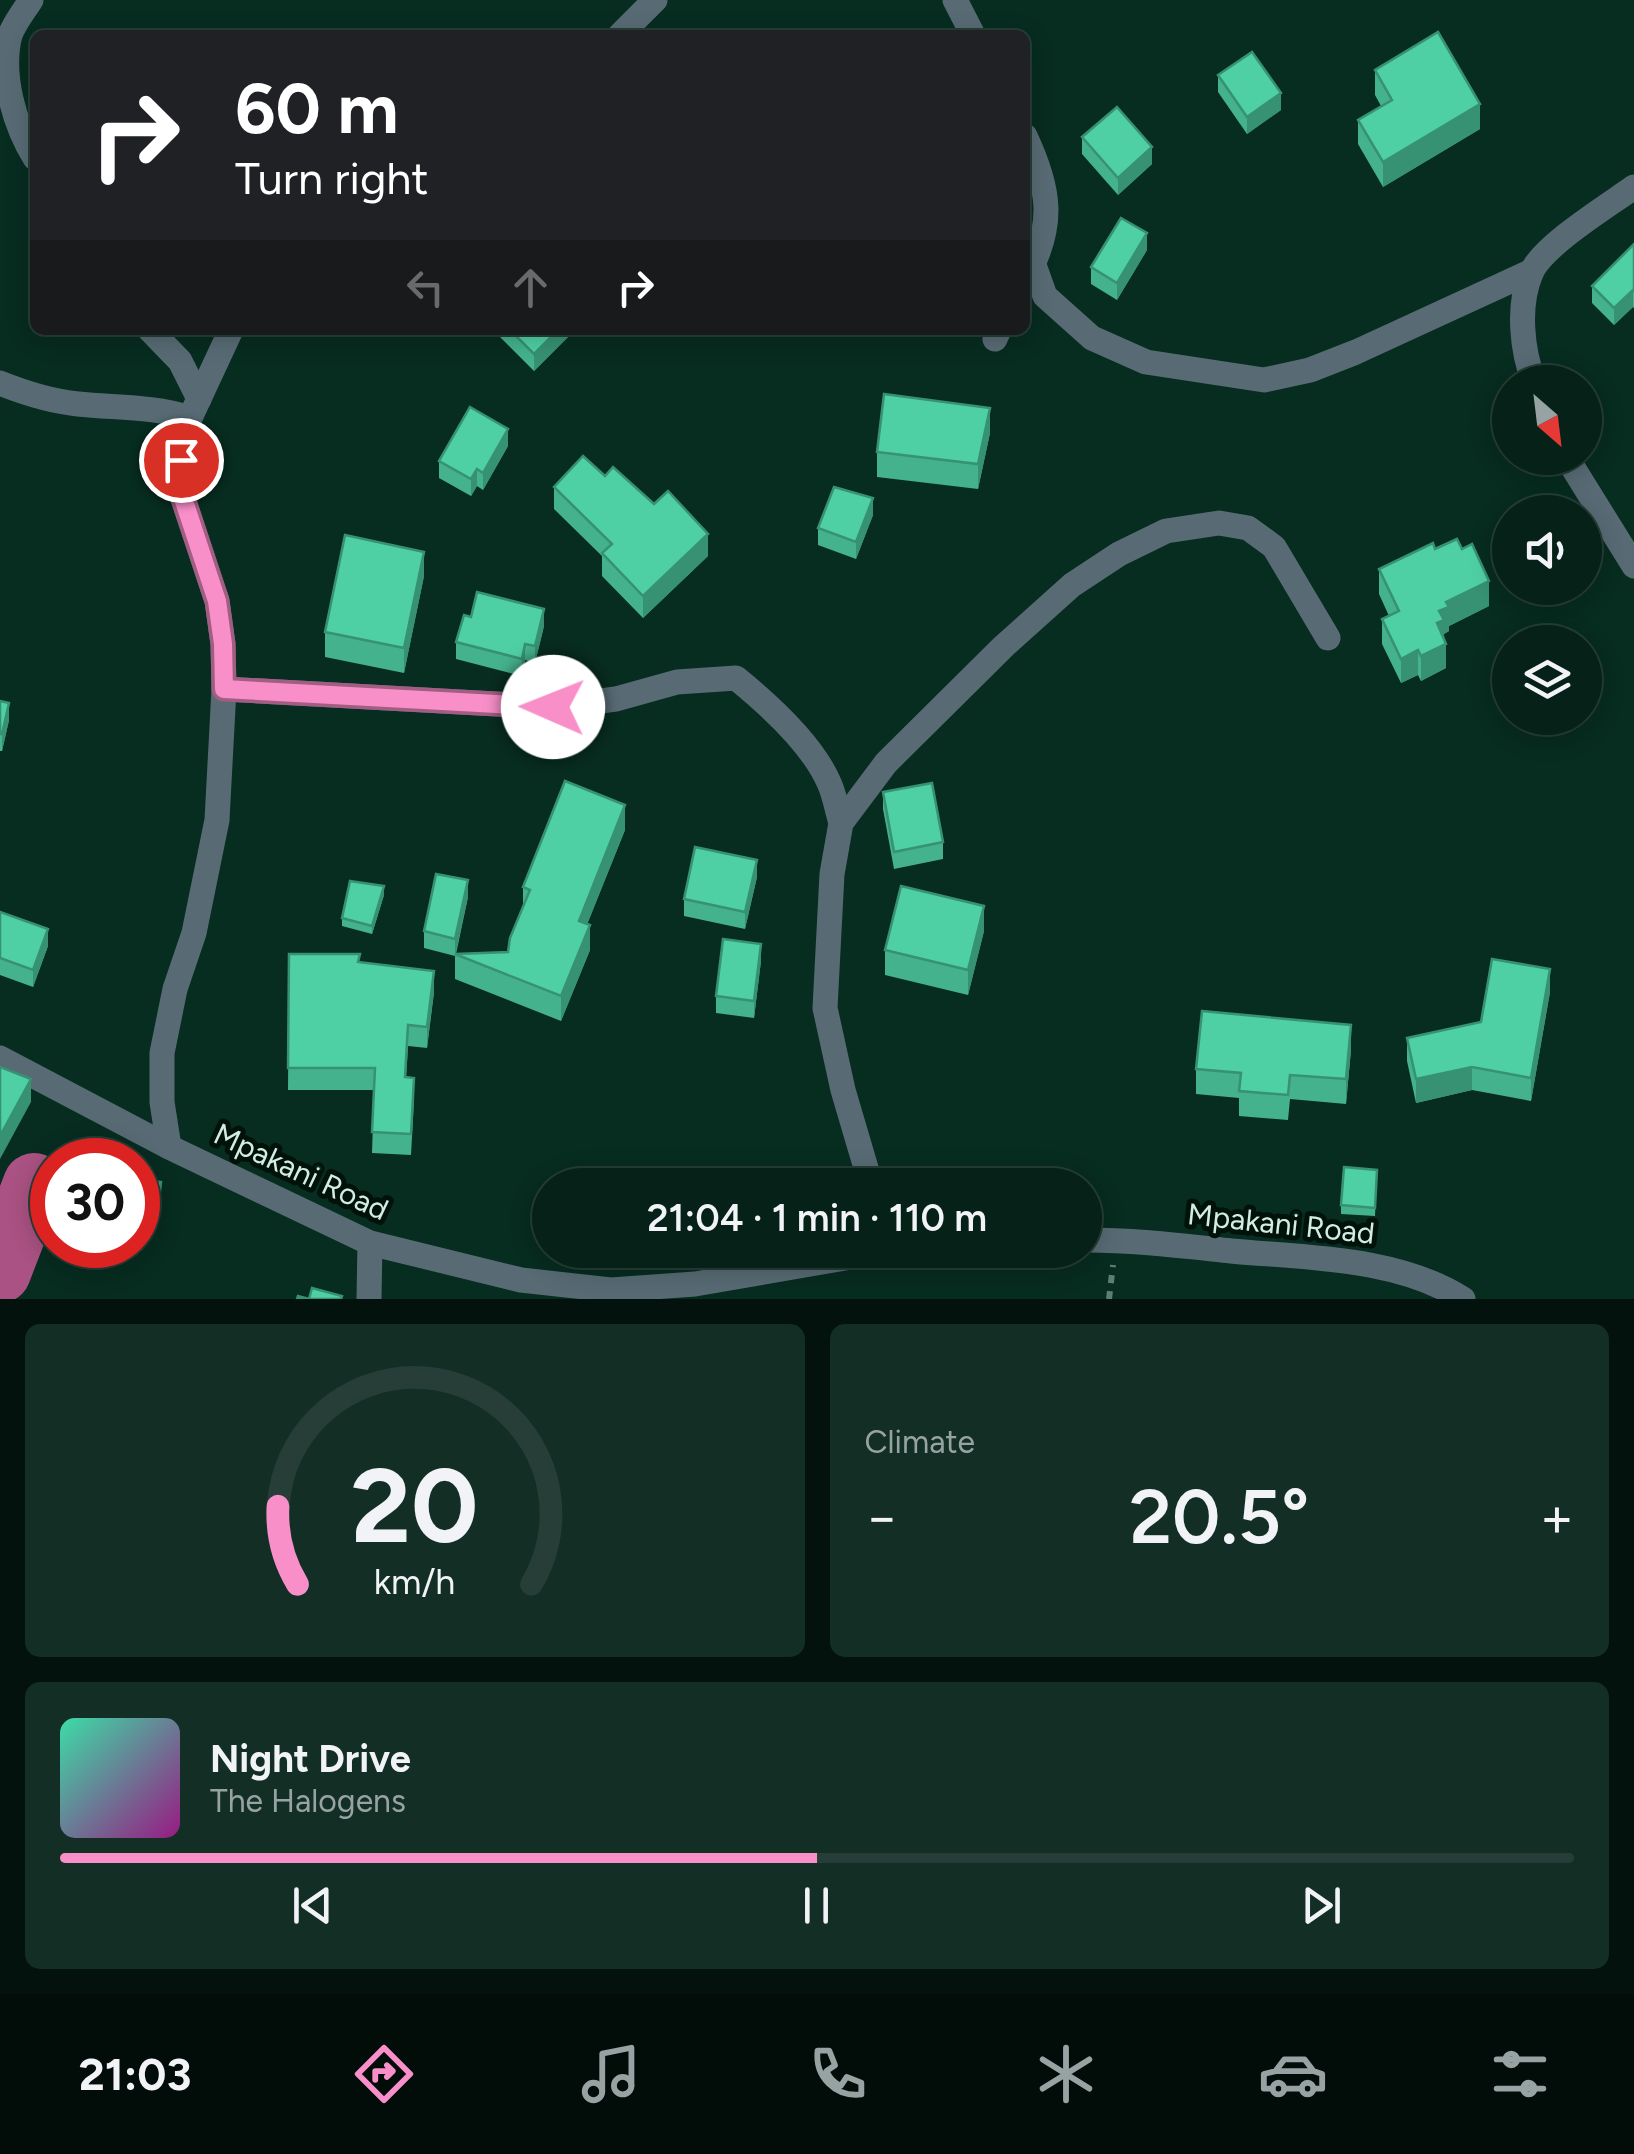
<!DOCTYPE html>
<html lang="en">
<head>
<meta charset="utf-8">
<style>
	body { margin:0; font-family:Figtree,sans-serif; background:#132e25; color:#f1f3f6; height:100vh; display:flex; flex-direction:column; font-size:38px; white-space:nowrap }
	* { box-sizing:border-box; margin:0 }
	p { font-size:32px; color:#97a3a2 }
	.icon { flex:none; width:55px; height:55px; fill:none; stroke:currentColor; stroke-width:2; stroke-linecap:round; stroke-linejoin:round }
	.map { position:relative; height:1299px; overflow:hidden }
	.panel { display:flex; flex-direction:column; gap:25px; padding:25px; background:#03120d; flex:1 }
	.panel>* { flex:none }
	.top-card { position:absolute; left:30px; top:30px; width:1000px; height:305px; border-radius:15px; box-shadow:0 5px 25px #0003,0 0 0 2px #263e37; background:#202124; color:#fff; overflow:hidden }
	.needle { width:65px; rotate:152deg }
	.tools { position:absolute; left:1492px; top:365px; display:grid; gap:20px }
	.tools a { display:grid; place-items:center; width:110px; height:110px; border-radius:50%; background:#052118; box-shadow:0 5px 25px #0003,0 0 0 2px #263e37; font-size:50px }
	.speed { position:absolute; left:30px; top:1138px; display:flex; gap:20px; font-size:50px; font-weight:700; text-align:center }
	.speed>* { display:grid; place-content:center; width:130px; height:130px; border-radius:50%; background:#052118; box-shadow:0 5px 25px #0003,0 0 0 2px #263e37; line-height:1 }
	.speed .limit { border:15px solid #d22; background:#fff; color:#111 }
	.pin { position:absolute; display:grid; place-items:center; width:85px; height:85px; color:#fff; margin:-42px; border:5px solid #fff; border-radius:50%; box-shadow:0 2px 10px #0007 }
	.me { position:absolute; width:110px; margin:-55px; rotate:271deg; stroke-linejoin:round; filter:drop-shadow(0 0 8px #0008) }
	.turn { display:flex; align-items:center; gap:35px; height:210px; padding:0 40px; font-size:45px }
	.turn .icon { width:130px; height:130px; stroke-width:2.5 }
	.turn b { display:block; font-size:70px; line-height:85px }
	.lanes { display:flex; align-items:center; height:95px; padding:0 40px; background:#0003; justify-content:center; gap:50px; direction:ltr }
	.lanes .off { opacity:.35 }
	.big { font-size:75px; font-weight:600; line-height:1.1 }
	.panel .tile { flex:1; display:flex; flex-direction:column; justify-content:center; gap:15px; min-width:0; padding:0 35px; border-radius:15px; background:#132e25 }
	.panel .dial { align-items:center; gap:0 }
	.dial svg { height:260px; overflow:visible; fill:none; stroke:#263e37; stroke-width:7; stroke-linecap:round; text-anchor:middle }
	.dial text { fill:#f1f3f6; stroke:none }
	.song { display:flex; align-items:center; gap:30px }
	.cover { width:120px; height:120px; border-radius:15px; background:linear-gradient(135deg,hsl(160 70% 55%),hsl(310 70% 35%)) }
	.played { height:10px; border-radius:5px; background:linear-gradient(90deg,#f98fc8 50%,#263e37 50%) }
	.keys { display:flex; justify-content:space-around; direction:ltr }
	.heat { display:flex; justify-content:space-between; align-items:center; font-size:55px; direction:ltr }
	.panel .tiles { flex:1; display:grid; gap:25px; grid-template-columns:1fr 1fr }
	.tile:last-child { grid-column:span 2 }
	.trip { position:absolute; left:532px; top:1168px; width:570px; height:100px; border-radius:50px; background:#052118; box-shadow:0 5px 25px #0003,0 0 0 2px #263e37; font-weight:600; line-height:100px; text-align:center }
	.menu { display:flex; height:160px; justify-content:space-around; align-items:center; background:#020d0a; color:#97a3a2 }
	.menu .icon { width:70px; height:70px }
	.menu .active { color:#f98fc8 }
	.menu b { font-size:45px; color:#f1f3f6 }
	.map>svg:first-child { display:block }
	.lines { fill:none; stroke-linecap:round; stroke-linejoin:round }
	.river { stroke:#aa5283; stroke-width:62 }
	.path { stroke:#5e7e72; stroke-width:6; stroke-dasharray:8 8; stroke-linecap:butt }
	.minor { stroke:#586b74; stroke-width:25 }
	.wall { fill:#44b28d }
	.shaded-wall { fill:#379173 }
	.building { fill:#4fcfa4; stroke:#379173; stroke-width:2.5 }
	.route-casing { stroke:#a25d82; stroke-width:25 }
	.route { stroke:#f98fc8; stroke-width:18 }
	.labels { text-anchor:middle; stroke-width:10; stroke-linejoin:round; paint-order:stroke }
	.street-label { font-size:30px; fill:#d4ede2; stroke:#01120b }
</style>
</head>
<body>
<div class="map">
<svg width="1634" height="1299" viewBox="0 0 1634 1299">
	<rect width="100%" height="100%" fill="#072c20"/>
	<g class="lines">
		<polyline class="river" points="0,1272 34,1184"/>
		<polyline class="path" points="1109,1299 1113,1265"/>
		<g class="minor">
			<path d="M31 0C24 11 15 22 10 35 0 74 14 124 35 158"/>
			<polyline points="955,0 973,35"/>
			<polyline points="620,35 655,0"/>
			<path d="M1025 136C1050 189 1055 224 1027 277"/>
			<polyline points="1034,265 1045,296 1092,338 1146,362 1264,380 1310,370 1356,352 1532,271"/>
			<polyline points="150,330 180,361 199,399"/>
			<polyline points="995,339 999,330"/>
			<path d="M1534 382C1522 351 1517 306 1531 273 1542 246 1609 205 1634 187"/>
			<path d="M0 383C25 393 50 401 78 404 116 408 153 406 190 418"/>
			<polyline points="1567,458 1634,566"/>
			<path d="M224 689 553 707 616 699 677 682 736 678C768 704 814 746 830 785 835 797 837 810 841 823"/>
			<polyline points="0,1058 169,1147 370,1243 521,1280 611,1290 695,1284 891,1250"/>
			<polyline points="169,1147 162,1102 162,1053 175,989 194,933 217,820 224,689 223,644 217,601 183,499 181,459 190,418 231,330"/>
			<polyline points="871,1185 843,1090 825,1008 832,874 841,823 886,763 1004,646 1072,585 1119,554 1166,531 1219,523 1248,528 1274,547 1328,638"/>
			<path d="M1085 1240C1134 1240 1183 1246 1231 1251 1307 1258 1397 1257 1463 1299"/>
			<polyline points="369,1299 370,1243"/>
		</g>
	</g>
	<g class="wall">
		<polygon points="1375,70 1480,129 1383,187 1358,144 1358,120 1381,106 1375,95"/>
		<polygon points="1218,75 1281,110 1247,134 1218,92"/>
		<polygon points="1082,137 1152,164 1118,195 1082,154"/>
		<polygon points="1634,244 1634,308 1633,307 1614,325 1592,303 1592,286"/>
		<polygon points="1147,250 1117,300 1091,284 1091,267"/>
		<polygon points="493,330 571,330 571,334 534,371"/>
		<polygon points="990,433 978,489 877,477 877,452"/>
		<polygon points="508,446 483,490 477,486 471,496 439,478 439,461"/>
		<polygon points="605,476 708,556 643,618 602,576 602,556 554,509 554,487"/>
		<polygon points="873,515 856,559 818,545 818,528"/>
		<polygon points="1435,549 1489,606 1449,626 1449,631 1444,634 1446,668 1421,681 1418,675 1401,683 1382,644 1382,619 1389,616 1379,594 1379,569"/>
		<polygon points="424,576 404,673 325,657 325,632"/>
		<polygon points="544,626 535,663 525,660 522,676 456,659 456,642"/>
		<polygon points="0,701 9,720 2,751 0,751"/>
		<polygon points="883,792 943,842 943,859 894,869 883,809"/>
		<polygon points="625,830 587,924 590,950 561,1021 455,979 455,956 424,948 424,931 468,897 456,954 508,952 523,907 523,887"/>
		<polygon points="757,877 745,929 684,916 684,899"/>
		<polygon points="384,895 372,934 342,926 342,918"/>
		<polygon points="0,912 48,946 33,987 0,975"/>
		<polygon points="984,931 968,995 885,975 885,950"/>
		<polygon points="289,954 360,962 434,992 427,1048 408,1046 406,1078 414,1099 411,1155 372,1153 374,1090 288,1090"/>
		<polygon points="761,961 754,1018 716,1013 716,996"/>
		<polygon points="1550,992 1531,1101 1472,1090 1416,1103 1407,1061 1407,1038 1481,1022"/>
		<polygon points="1351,1050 1346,1104 1290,1099 1288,1120 1239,1116 1239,1098 1196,1094 1196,1069"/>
		<polygon points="1377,1170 1375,1216 1341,1214 1341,1205"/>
		<polygon points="138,1179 161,1191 158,1217 138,1213"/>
	</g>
	<g class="shaded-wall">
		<polygon points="1281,93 1281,110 1247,134 1247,117"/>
		<polygon points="1480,104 1480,129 1383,187 1383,162"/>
		<polygon points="1152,147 1152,164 1118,195 1118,178"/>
		<polygon points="1147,233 1147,250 1117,300 1117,283"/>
		<polygon points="1633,290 1633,307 1614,325 1614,308"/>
		<polygon points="558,330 571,330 571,334 534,371 534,354"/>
		<polygon points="990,408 990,433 978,489 978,464"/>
		<polygon points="508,429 508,446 483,490 483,473"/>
		<polygon points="477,469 477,486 471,496 471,479"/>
		<polygon points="873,498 873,515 856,559 856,542"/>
		<polygon points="708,534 708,556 643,618 643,596"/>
		<polygon points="424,552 424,576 404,673 404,648"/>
		<polygon points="1489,581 1489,606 1449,626 1449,631 1444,634 1444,645 1446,644 1446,668 1421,681 1421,656 1437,623 1439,611 1446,602"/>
		<polygon points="544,609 544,626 535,663 535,646"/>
		<polygon points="525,644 525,660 522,676 522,659"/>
		<polygon points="1418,650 1418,675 1401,683 1401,659"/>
		<polygon points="9,703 9,720 2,751 2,734"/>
		<polygon points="625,805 625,830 579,945 579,921"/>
		<polygon points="757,860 757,877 745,929 745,912"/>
		<polygon points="468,880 468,897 455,956 455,939"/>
		<polygon points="384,886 384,895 372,934 372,926"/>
		<polygon points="984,906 984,931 968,995 968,970"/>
		<polygon points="590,925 590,950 561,1021 561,996"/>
		<polygon points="48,929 48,946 33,987 33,970"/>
		<polygon points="761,944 761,961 754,1018 754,1001"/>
		<polygon points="1550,969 1550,992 1531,1101 1531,1078"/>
		<polygon points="434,971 434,992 427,1048 427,1027"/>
		<polygon points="1351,1025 1351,1050 1346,1104 1346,1079"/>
		<polygon points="1472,1067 1472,1090 1416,1103 1416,1079"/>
		<polygon points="31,1079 31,1102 0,1159 0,1136"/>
	</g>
	<g class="building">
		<polygon points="1438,32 1480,104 1383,162 1358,120 1392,100 1375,70"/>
		<polygon points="1252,52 1281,93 1247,117 1218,75"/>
		<polygon points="1117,107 1152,147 1118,178 1082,137"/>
		<polygon points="1121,218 1147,233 1117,283 1091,267"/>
		<polygon points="1634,244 1634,291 1633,290 1614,308 1592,286"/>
		<polygon points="510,330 558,330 534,354"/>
		<polygon points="884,394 990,408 978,464 877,452"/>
		<polygon points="470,407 508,429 483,473 477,469 471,479 439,461"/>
		<polygon points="583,456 605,476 613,467 654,504 668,491 708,534 643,596 602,553 612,544 554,487"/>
		<polygon points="834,487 873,498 856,542 818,528"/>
		<polygon points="345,535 424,552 404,648 325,632"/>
		<polygon points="1457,539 1462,549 1472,544 1489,581 1446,602 1449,607 1439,611 1444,620 1437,623 1446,644 1421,656 1418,650 1401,659 1382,619 1399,611 1379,569 1433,543 1435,549"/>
		<polygon points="477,592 544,609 535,646 525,644 522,659 456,642 464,615 471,617"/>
		<polygon points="0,701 9,703 2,734 0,734"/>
		<polygon points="565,781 625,805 579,921 590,925 561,996 455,954 508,952 510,938 530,890 523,887"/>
		<polygon points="932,783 943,842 894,852 883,792"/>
		<polygon points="695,847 757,860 745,912 684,899"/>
		<polygon points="436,874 468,880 455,939 424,931"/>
		<polygon points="350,881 384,886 372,926 342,918"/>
		<polygon points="901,886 984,906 968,970 885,950"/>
		<polygon points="0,912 48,929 33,970 0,958"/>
		<polygon points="723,939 761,944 754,1001 716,996"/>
		<polygon points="289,954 360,954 358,962 434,971 427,1027 408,1025 405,1077 414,1078 411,1134 372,1132 375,1068 288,1068"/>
		<polygon points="1492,959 1550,969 1531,1078 1472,1067 1416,1079 1407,1038 1481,1022"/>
		<polygon points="1202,1011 1351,1025 1346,1079 1290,1075 1288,1095 1239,1091 1241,1073 1196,1069"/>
		<polygon points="0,1067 31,1079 0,1136"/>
		<polygon points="1344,1167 1377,1170 1375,1208 1341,1205"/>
		<polygon points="138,1179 161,1182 158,1208 138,1205"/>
		<polygon points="312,1288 342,1296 341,1299 297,1299 298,1296 309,1299"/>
	</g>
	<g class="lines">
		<g class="route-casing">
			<polyline id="route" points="181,460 183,498 217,601 223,644 224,689 553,707"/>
		</g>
		<use href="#route" class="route"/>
	</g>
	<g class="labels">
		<g class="street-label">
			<text transform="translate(301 1172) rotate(25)" y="10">Mpakani Road</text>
			<text transform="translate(1281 1224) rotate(6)" y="10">Mpakani Road</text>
		</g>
	</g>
</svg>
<div class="tools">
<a><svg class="needle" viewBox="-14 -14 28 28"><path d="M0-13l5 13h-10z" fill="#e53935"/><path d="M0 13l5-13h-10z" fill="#97a3a2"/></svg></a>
<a><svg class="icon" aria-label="sound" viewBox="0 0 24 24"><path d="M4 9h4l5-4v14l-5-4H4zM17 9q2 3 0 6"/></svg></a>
<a><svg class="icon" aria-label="layers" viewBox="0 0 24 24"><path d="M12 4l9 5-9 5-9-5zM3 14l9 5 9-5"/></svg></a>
</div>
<div class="speed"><div class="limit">30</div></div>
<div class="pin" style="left:181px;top:460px;background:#d93025"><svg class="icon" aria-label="arrive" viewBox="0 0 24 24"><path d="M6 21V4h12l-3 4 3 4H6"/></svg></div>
<svg class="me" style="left:553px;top:707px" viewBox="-20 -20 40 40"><circle r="19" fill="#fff"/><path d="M0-13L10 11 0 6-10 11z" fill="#f98fc8"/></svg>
<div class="trip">21:04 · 1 min · 110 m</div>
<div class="top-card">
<div class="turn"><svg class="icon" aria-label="right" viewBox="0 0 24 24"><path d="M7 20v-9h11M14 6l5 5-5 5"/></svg><div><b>60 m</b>Turn right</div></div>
<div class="lanes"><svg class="icon off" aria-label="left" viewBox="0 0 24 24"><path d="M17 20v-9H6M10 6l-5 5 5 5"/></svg><svg class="icon off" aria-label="ahead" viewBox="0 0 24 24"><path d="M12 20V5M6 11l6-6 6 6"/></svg><svg class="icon" aria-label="right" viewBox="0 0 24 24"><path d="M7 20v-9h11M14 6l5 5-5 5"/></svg></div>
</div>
</div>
<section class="panel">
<div class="tiles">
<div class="tile dial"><svg viewBox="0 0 100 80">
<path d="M14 69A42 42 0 1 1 86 69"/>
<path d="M14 69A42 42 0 0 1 8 45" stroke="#f98fc8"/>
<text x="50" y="56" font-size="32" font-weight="700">20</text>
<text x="50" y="72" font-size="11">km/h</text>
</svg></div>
<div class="tile"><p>Climate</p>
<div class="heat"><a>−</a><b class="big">20.5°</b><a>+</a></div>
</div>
<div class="tile">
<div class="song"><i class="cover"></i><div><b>Night Drive</b><p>The Halogens</p></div></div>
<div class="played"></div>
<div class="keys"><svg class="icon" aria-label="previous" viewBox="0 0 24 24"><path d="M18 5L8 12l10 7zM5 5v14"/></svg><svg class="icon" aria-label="pause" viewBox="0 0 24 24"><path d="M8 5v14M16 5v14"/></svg><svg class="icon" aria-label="next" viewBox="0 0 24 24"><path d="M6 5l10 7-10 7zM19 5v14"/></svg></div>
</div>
</div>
</section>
<nav class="menu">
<b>21:03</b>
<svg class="icon active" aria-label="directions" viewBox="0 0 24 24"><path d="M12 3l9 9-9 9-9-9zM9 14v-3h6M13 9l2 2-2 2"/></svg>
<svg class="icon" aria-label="music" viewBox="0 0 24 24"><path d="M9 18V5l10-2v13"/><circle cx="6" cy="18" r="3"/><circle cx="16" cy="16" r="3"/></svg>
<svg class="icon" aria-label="phone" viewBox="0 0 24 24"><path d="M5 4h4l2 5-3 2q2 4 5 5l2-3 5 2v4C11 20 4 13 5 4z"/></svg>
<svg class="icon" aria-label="climate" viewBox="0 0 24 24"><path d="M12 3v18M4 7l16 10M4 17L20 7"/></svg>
<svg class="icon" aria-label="car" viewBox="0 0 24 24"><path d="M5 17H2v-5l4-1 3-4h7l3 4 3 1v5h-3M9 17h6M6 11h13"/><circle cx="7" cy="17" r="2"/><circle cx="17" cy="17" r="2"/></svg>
<svg class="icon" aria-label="filters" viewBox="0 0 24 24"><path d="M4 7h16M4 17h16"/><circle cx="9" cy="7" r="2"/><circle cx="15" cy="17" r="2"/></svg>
</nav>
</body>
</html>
